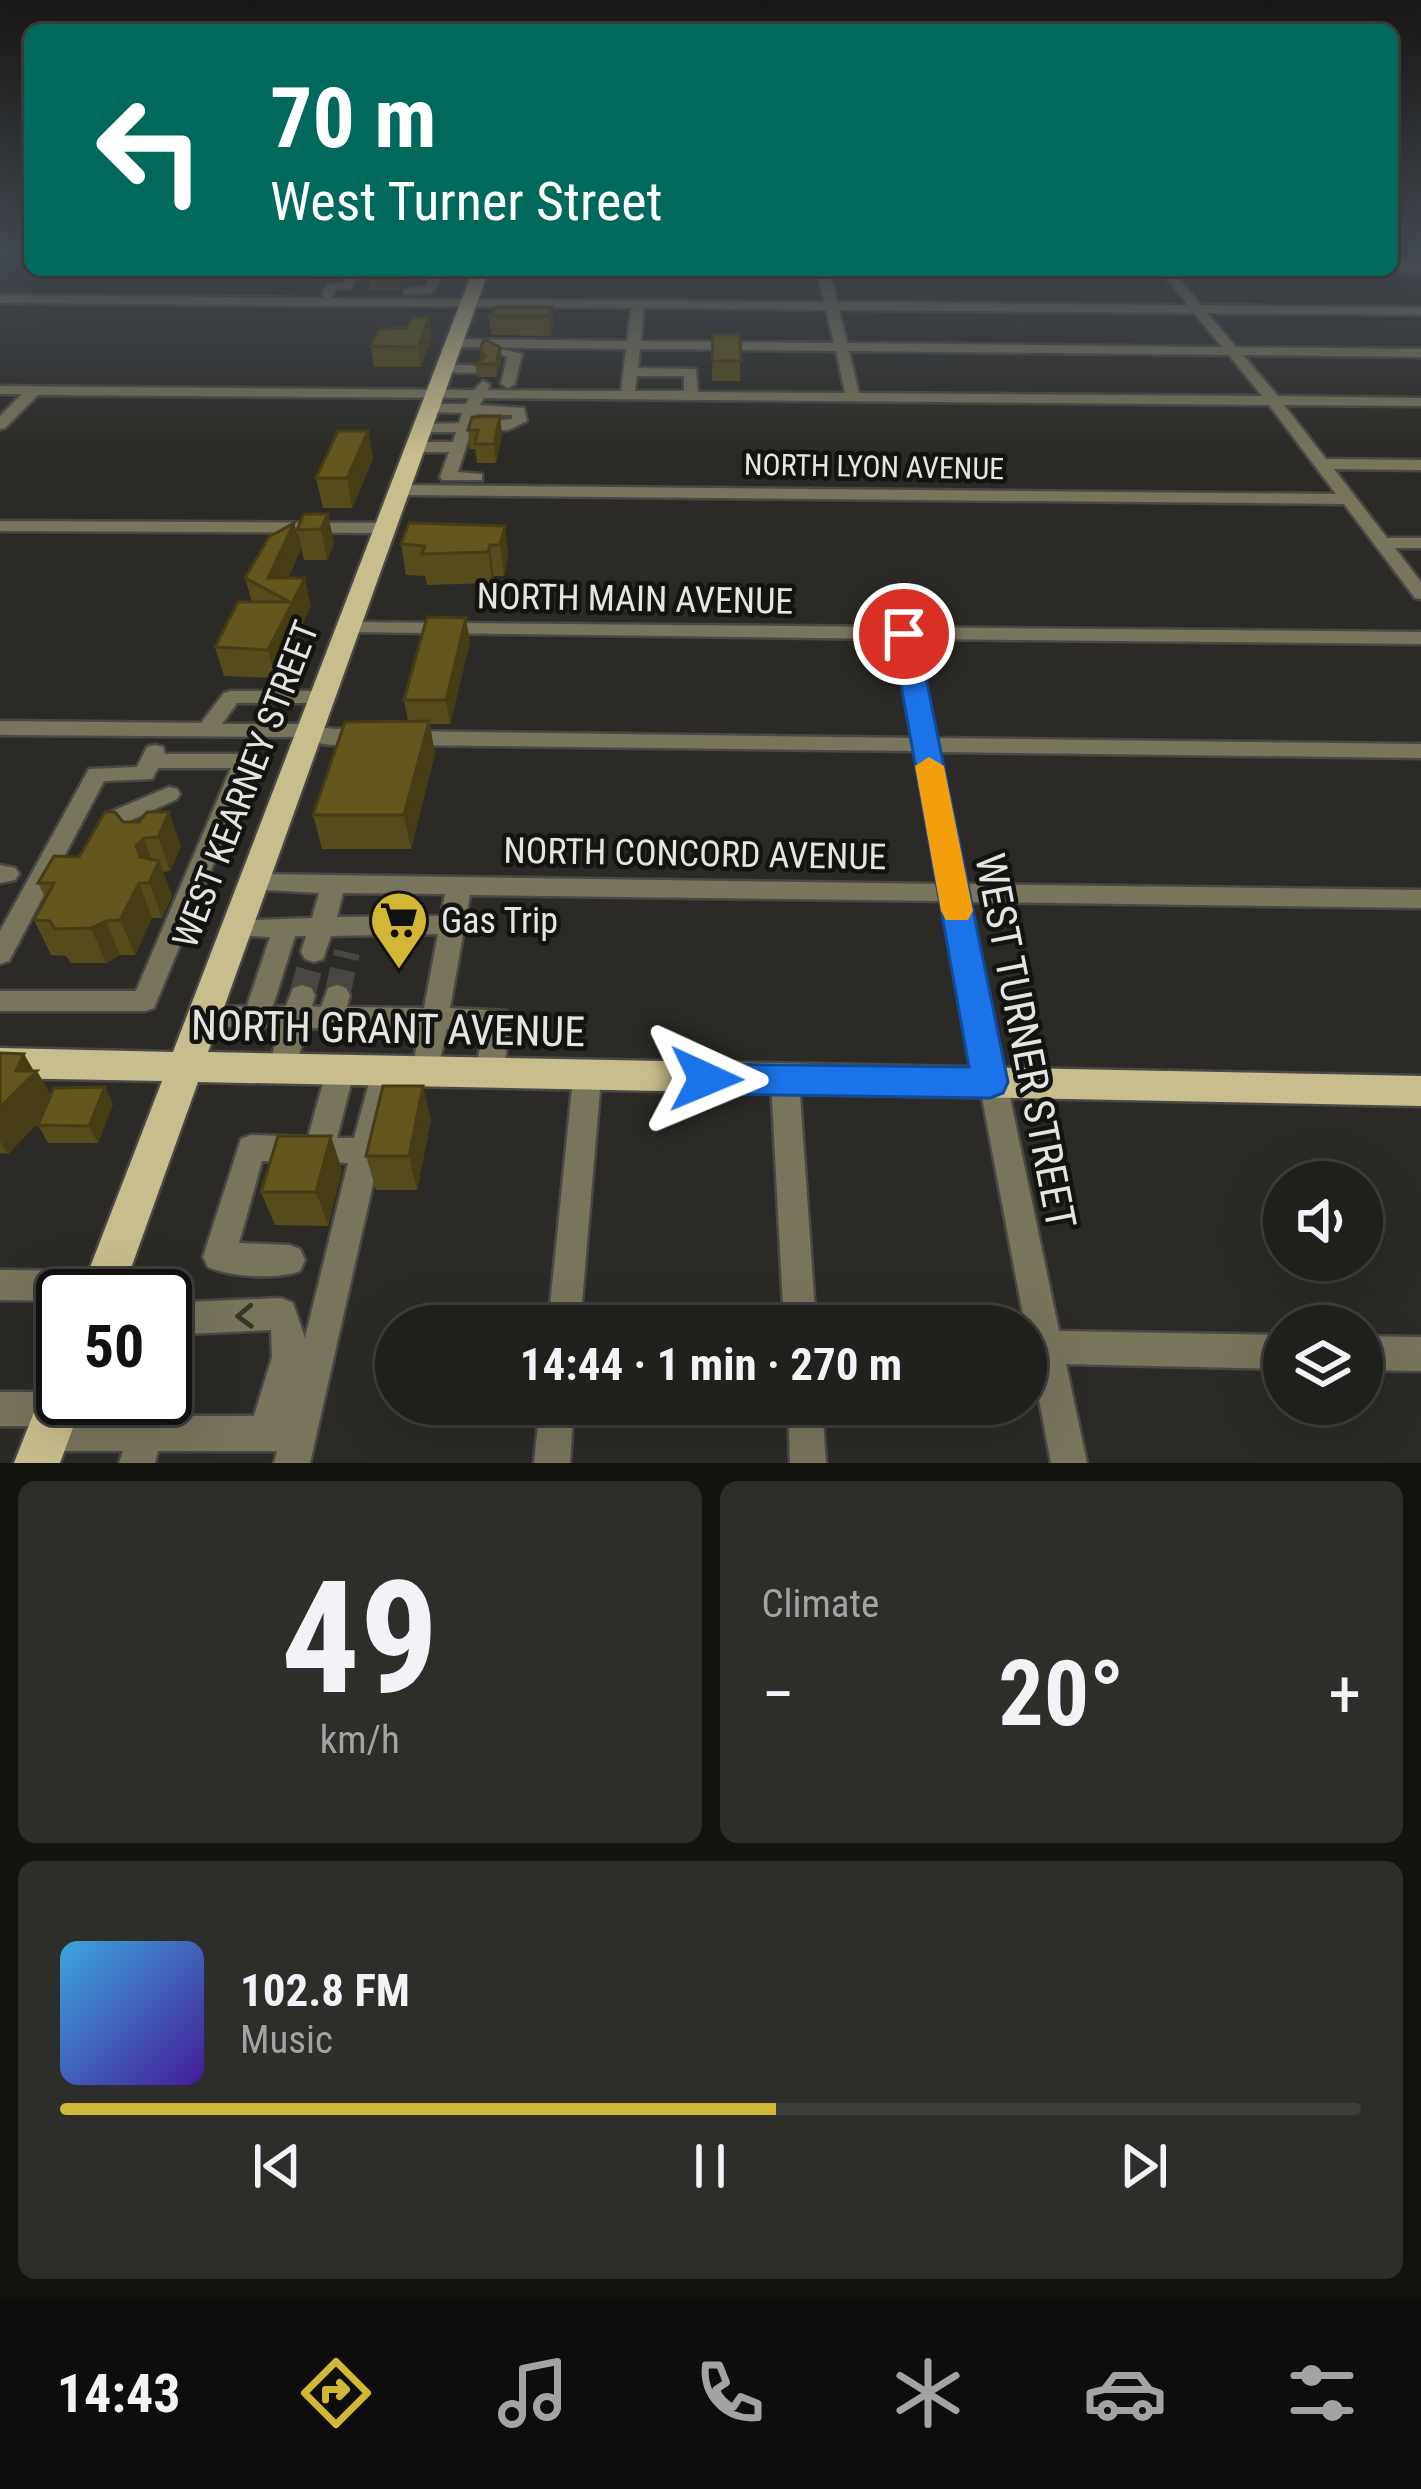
<!DOCTYPE html>
<html lang="en">
<head>
<meta charset="utf-8">
<style>
	body { margin:0; font-family:"Roboto Condensed",sans-serif; background:#2d2d29; color:#f1f3f6; height:100vh; display:flex; flex-direction:column; font-size:45px; white-space:nowrap }
	* { box-sizing:border-box; margin:0 }
	p { font-size:39px; color:#a2a3a3 }
	.icon { flex:none; width:66px; height:66px; fill:none; stroke:currentColor; stroke-width:2; stroke-linecap:round; stroke-linejoin:round }
	.map { position:relative; height:1463px; overflow:hidden }
	.drawer { display:flex; flex-direction:column; gap:18px; padding:18px; background:#12120f; flex:1 }
	.drawer>* { flex:none }
	.guide { position:absolute; left:24px; top:24px; width:1374px; height:252px; border-radius:18px; box-shadow:0 12px 48px #0002,0 0 0 3px #3d3e3b; background:#00695c; color:#fff; overflow:hidden }
	.tools { position:absolute; left:1263px; top:1161px; display:grid; gap:24px }
	.tools a { display:grid; place-items:center; width:120px; height:120px; border-radius:50%; background:#20201c; box-shadow:0 12px 48px #0002,0 0 0 3px #3d3e3b; font-size:60px }
	.speed { position:absolute; left:36px; top:1269px; display:flex; gap:24px; font-size:60px; font-weight:700; text-align:center }
	.speed>* { display:grid; place-content:center; width:156px; height:156px; border-radius:50%; background:#20201c; box-shadow:0 12px 48px #0002,0 0 0 3px #3d3e3b; line-height:1 }
	.speed .limit { border:6px solid #111; border-radius:18px; background:#fff; color:#111 }
	.pin { position:absolute; display:grid; place-items:center; width:102px; height:102px; color:#fff; margin:-51px; border:6px solid #fff; border-radius:50%; box-shadow:0 3px 12px #0007 }
	.me { position:absolute; width:132px; margin:-66px; rotate:91deg; stroke-linejoin:round; filter:drop-shadow(0 0 9px #0008) }
	.turn { display:flex; align-items:center; gap:42px; height:252px; padding:0 48px; font-size:54px }
	.turn .icon { width:156px; height:156px; stroke-width:2.5 }
	.turn b { display:block; font-size:84px; line-height:102px }
	.big { font-size:90px; font-weight:700; line-height:1.1 }
	.drawer .tile { flex:1; display:flex; flex-direction:column; justify-content:center; gap:18px; min-width:0; padding:0 42px; border-radius:18px; background:#2d2d29 }
	.drawer .dial { align-items:center; gap:0 }
	.dial b { font-size:156px; line-height:1 }
	.song { display:flex; align-items:center; gap:36px }
	.cover { width:144px; height:144px; border-radius:18px; background:linear-gradient(135deg,hsl(200 70% 55%),hsl(260 70% 35%)) }
	.played { height:12px; border-radius:6px; background:linear-gradient(90deg,#d2b736 55%,#3d3e3b 55%) }
	.keys { display:flex; justify-content:space-around; direction:ltr }
	.heat { display:flex; justify-content:space-between; align-items:center; font-size:66px; direction:ltr }
	.drawer .tiles { flex:1; display:grid; gap:18px; grid-template-columns:1fr 1fr }
	.tile:last-child { grid-column:span 2 }
	.trip { position:absolute; left:375px; top:1305px; width:672px; height:120px; border-radius:60px; background:#20201c; box-shadow:0 12px 48px #0002,0 0 0 3px #3d3e3b; font-weight:700; line-height:120px; text-align:center }
	.menu { display:flex; height:192px; justify-content:space-around; align-items:center; background:#0d0d0b; color:#a2a3a3 }
	.menu .icon { width:84px; height:84px }
	.menu .current { color:#d2b736 }
	.menu b { font-size:54px; color:#f1f3f6 }
	.map>svg:first-child { display:block }
	.lines { fill:none; stroke-linecap:round; stroke-linejoin:round }
	.minor-tunnel { stroke:#474642; stroke-width:26; stroke-dasharray:26 12; stroke-linecap:butt }
	.minor-casing { stroke:#494844; stroke-width:5 }
	.major-casing { stroke:#494844; stroke-width:5 }
	.minor { fill:#79745c; fill-rule:evenodd }
	.major { fill:#c8bd8c; fill-rule:evenodd }
	.wall { fill:#564b1a }
	.shaded-wall { fill:#463d15 }
	.building { fill:#64571e; stroke:#463d15; stroke-width:3 }
	.oneway { stroke:#37352b }
	.route { fill:#1a73e8; stroke:#114b97; stroke-width:3 }
	.slow { fill:#f59e0b }
	.labels { text-anchor:middle; stroke-width:9; stroke-linejoin:round; paint-order:stroke }
	.far-street-label { font-size:30px; fill:#e4e4e1; stroke:#131311 }
	.street-label { font-size:36px; fill:#e4e4e1; stroke:#131311 }
	.poi-label { font-size:36px; fill:#e4e4e1; stroke:#131311; text-anchor:start }
	.near-street-label { font-size:42px; fill:#e4e4e1; stroke:#131311 }
</style>
</head>
<body>
<div class="map">
<svg width="1421" height="1463" viewBox="0 0 1421 1463">
	<rect width="100%" height="100%" fill="#2b2a26"/>
	<g class="lines">
		<g class="minor-tunnel">
			<polyline points="302,995 314,952"/>
			<polyline points="337,995 347,952"/>
		</g>
		<g class="minor-casing">
			<g id="minor">
				<polygon points="1392,263 1421,264 1421,272 1390,270"/>
				<path d="M311 270 358 272 351 289 336 290 331 298 824 302 817 270H829L837 302 1188 305 1159 270H1171L1201 305 1421 307V315L1207 313 1236 347 1421 349V357L1243 355 1278 396 1421 398V406L1284 405 1326 459 1421 460V470L1334 469 1387 538H1421V548H1395L1421 582V599L1415 598 1344 504 402 495 394 490 402 485 1336 494 1269 405 484 398 480 405 524 408 527 421 508 430 471 431 458 472 482 474V480H442L440 477 449 452H417L409 447 417 442H453L456 432H424L417 428 424 424 459 423 462 413 431 412 424 408 431 404H466L469 398 38 395 5 428 0 429V416L22 394H0V386L474 390 483 381 490 385 488 390 621 391 626 349 454 347 447 343 454 339 627 341 631 308 0 303V295L325 298 322 295 328 284 343 283 346 278 313 277 307 273ZM644 308 826 310 834 343 641 341ZM839 310 1194 313 1222 347 847 343ZM640 349 836 351 845 393 698 392 696 369 638 368ZM849 351 1229 355 1262 396 859 393ZM637 376H684V391H635ZM477 414 512 415V419L474 422Z"/>
				<polygon points="434,270 486,270 487,271 481,275 443,275 433,293 404,295 404,289 425,287"/>
				<polygon points="503,349 522,354 515,384 508,388 501,384 507,357 496,353"/>
				<polygon points="445,365 475,365 482,369 475,373 440,372 438,369"/>
				<polygon points="0,521 387,523 395,528 387,533 0,531"/>
				<path d="M351 622 1421 632V644L915 639 935 738 1421 744V758L938 752 966 884 1421 890V908L969 902 1059 1331 1284 1335V1369L1066 1364 1087 1463H1051L945 901 470 895 450 1008 507 1011 511 1019 503 1075 499 1083 489 1087 479 1083 475 1075 483 1030 447 1029 435 1082 425 1086 415 1082 411 1074 420 1029 307 1028 292 1078 282 1082 272 1078 268 1070 280 1027H205L196 1024 192 1016 196 1008 247 1006 270 937 230 935 227 928 230 921 312 918 319 893 248 889 244 883 248 877 256 874 942 884 917 751 406 745 395 738 406 731 914 738 895 639 344 632 342 628ZM343 893 445 894 441 916 337 917ZM438 934 424 1008 347 1007 350 995 346 988 337 985 328 988 321 1007 312 1006 315 995 311 988 302 985 293 988 286 1006H273L295 936H306L301 952 305 959 314 962 323 959 331 936Z"/>
				<path d="M231 691H325L335 697 325 703H237L222 724H312C332 734 362 723 380 737 364 749 317 747 300 737L0 735V721L201 723 224 693Z"/>
				<polygon points="155,745 163,747 165,754 245,754 256,761 154,1008 145,1011 0,1011 0,991 136,991 231,768 158,768 152,779 104,781 9,961 0,964 0,931 89,769 137,767 147,747"/>
				<polygon points="169,787 177,789 180,794 177,799 127,822 113,847 97,847 93,841 110,812"/>
				<polygon points="0,865 15,868 19,874 15,880 0,883"/>
				<path d="M340 1060 350 1064 354 1072 337 1138H354L374 1065 384 1061 394 1065 398 1073 310 1463H274L277 1451H158L155 1463H119L123 1451H48L36 1446 31 1434 34 1426H0V1392H58L63 1398H71L75 1409 72 1416H254L272 1357 271 1330 165 1335V1303L281 1298 293 1303 305 1338 348 1163 262 1161 239 1243 289 1245 300 1249 305 1260 300 1271C277 1280 231 1277 208 1267L203 1257 241 1139 251 1135 308 1137 326 1072 330 1064Z"/>
				<polygon points="587,1066 597,1070 601,1078 580,1326 548,1326 573,1078 577,1070"/>
				<polygon points="785,1068 795,1072 799,1080 816,1326 784,1326 771,1080 775,1072"/>
				<polygon points="0,1270 104,1271 115,1275 120,1286 116,1296 63,1296 63,1301 0,1300"/>
				<polygon points="1362,1336 1421,1337 1421,1371 1362,1370"/>
				<polygon points="540,1404 574,1404 570,1463 534,1463"/>
				<polygon points="788,1404 822,1404 826,1463 790,1463"/>
			</g>
		</g>
		<g class="major-casing">
			<g id="major">
				<polygon points="473,270 489,270 208,1052 1421,1076 1421,1106 198,1082 121,1296 79,1296 162,1081 0,1078 0,1048 173,1052"/>
				<polygon points="63,1373 63,1398 84,1398 60,1463 14,1463 47,1379"/>
			</g>
		</g>
		<use href="#minor" class="minor"/>
		<use href="#major" class="major"/>
	</g>
	<g class="wall">
		<polygon points="417,270 411,284 400,290 370,290 367,272"/>
		<polygon points="552,307 553,326 551,336 491,335 489,316"/>
		<polygon points="429,318 431,338 421,367 374,367 371,346"/>
		<polygon points="713,335 740,335 740,381 712,381"/>
		<polygon points="480,350 502,360 497,377 477,377 475,364 481,360"/>
		<polygon points="500,416 502,435 496,463 477,463 475,449 470,449 468,430"/>
		<polygon points="368,431 373,459 352,508 323,508 316,478"/>
		<polygon points="328,514 334,544 327,560 304,560 297,530"/>
		<polygon points="294,523 301,549 288,578 311,606 276,678 224,676 215,647 252,602 245,578"/>
		<polygon points="505,526 508,556 504,576 494,576 492,583 427,585 425,576 406,575 401,544"/>
		<polygon points="470,642 450,724 430,724 435,754 411,849 322,849 313,815 408,721 404,700"/>
		<polygon points="123,822 181,846 170,871 163,872 172,896 162,918 152,918 135,955 120,955 106,963 71,963 66,956 51,955 34,920 46,899 38,883 79,857"/>
		<polygon points="0,1053 24,1054 33,1071 37,1071 51,1096 105,1087 113,1104 98,1143 48,1143 38,1125 40,1121 8,1154 0,1153"/>
		<polygon points="431,1120 417,1190 376,1190 366,1156"/>
		<polygon points="342,1170 328,1226 275,1225 261,1192"/>
	</g>
	<g class="shaded-wall">
		<polygon points="400,270 417,270 411,284 400,290 397,271"/>
		<polygon points="552,307 553,326 551,336 549,316"/>
		<polygon points="429,318 431,338 421,367 418,347"/>
		<polygon points="500,347 502,360 497,377 496,364"/>
		<polygon points="500,416 502,435 496,463 494,444"/>
		<polygon points="368,431 373,459 352,508 347,478"/>
		<polygon points="328,514 334,544 327,560 321,529"/>
		<polygon points="294,523 301,549 279,596 268,578"/>
		<polygon points="505,526 508,556 504,576 500,545"/>
		<polygon points="490,545 494,576 492,583 488,552"/>
		<polygon points="305,578 311,606 276,678 268,650"/>
		<polygon points="466,618 470,642 450,724 446,700"/>
		<polygon points="429,721 435,754 411,849 404,815"/>
		<polygon points="169,812 181,846 170,871 158,837"/>
		<polygon points="144,838 155,869 159,861 172,896 162,918 136,846"/>
		<polygon points="139,883 152,918 135,955 120,920"/>
		<polygon points="106,921 120,955 106,963 91,928"/>
		<polygon points="24,1054 35,1073 37,1071 56,1105 8,1154 0,1141 0,1107"/>
		<polygon points="423,1086 431,1120 417,1190 409,1156"/>
		<polygon points="105,1087 113,1104 98,1143 89,1126"/>
		<polygon points="331,1136 342,1170 328,1226 316,1192"/>
	</g>
	<g class="building">
		<polygon points="368,270 400,270 367,272"/>
		<polygon points="497,307 552,307 549,316 489,316"/>
		<polygon points="412,318 429,318 418,347 371,346 379,329 407,328"/>
		<polygon points="713,335 740,335 741,361 712,361"/>
		<polygon points="484,339 500,347 496,364 475,364 485,357 480,350"/>
		<polygon points="500,416 494,444 475,444 478,430 468,430 472,417"/>
		<polygon points="338,431 368,431 347,478 316,478"/>
		<polygon points="304,514 328,514 321,529 297,530"/>
		<polygon points="294,523 268,578 305,578 268,650 215,647 238,602 290,602 245,578 269,537"/>
		<polygon points="409,523 505,526 500,545 490,545 488,552 422,554 425,546 401,544"/>
		<polygon points="427,617 466,618 446,700 404,700"/>
		<polygon points="429,721 404,815 313,815 345,722"/>
		<polygon points="105,812 115,812 123,822 139,822 147,812 169,812 158,837 144,838 136,846 140,857 159,861 149,883 139,883 120,920 106,921 91,928 55,929 50,921 34,920 54,883 38,883 54,856 79,857"/>
		<polygon points="0,1053 24,1054 16,1071 37,1071 0,1107"/>
		<polygon points="383,1086 423,1086 409,1156 366,1156"/>
		<polygon points="105,1087 89,1126 38,1125 54,1088"/>
		<polygon points="278,1136 331,1136 316,1192 261,1192"/>
	</g>
	<defs><path id="oneway-chevron" d="M-2-3.5L2.5 0L-2 3.5" fill="none" stroke-width="1.6" stroke-linecap="round" stroke-linejoin="round" transform="scale(3)"/></defs>
	<use class="oneway" href="#oneway-chevron" transform="translate(245 1316) rotate(178)"/>
	<linearGradient id="sky" x2="0" y2="1"><stop stop-color="#181715"/><stop offset="0.55" stop-color="#444a52"/><stop offset="1" stop-color="#444a52" stop-opacity="0"/></linearGradient>
	<rect width="1421" height="456" fill="url(#sky)"/>
	<polygon class="route" points="904,627 917,634 1008,1082 1003,1093 990,1098 706,1094 693,1090 688,1079 693,1068 706,1064 969,1067 892,634"/>
	<polygon class="slow" points="929,757 944,766 973,911 968,920 946,920 941,911 915,766"/>
	<defs>
		<g id="supermarket-pin" transform="scale(3)"><path d="M0 17L-7.5 6A9.5 9.5 0 1 1 7.5 6Z" fill="#d2b736" stroke="#131311"/><path d="M-6-5.5h2.5l.6 2H6L4.5 2H-2.5L-4.4-4H-6ZM-1.5 3.2a1.3 1.3 0 1 0 .1 0ZM3 3.2a1.3 1.3 0 1 0 .1 0Z" fill="#111"/></g>
	</defs>
	<g fill-rule="evenodd">
		<use href="#supermarket-pin" x="399" y="920"/>
	</g>
	<g class="labels">
		<g class="far-street-label">
			<text transform="translate(874 467) rotate(1)" y="10">NORTH LYON AVENUE</text>
		</g>
		<g class="street-label">
			<text transform="translate(635 598) rotate(1)" y="13">NORTH MAIN AVENUE</text>
			<text transform="translate(245 784) rotate(-69)" y="13">WEST KEARNEY STREET</text>
			<text transform="translate(695 853) rotate(1)" y="13">NORTH CONCORD AVENUE</text>
		</g>
		<g class="poi-label">
			<text x="441" y="933">Gas Trip</text>
		</g>
		<g class="near-street-label">
			<text transform="translate(388 1028) rotate(1)" y="15">NORTH GRANT AVENUE</text>
			<text transform="translate(1026 1041) rotate(79)" y="15">WEST TURNER STREET</text>
		</g>
	</g>
</svg>
<div class="tools">
<a><svg class="icon" aria-label="sound" viewBox="0 0 24 24"><path d="M4 9h4l5-4v14l-5-4H4zM17 9q2 3 0 6"/></svg></a>
<a><svg class="icon" aria-label="layers" viewBox="0 0 24 24"><path d="M12 4l9 5-9 5-9-5zM3 14l9 5 9-5"/></svg></a>
</div>
<div class="speed"><div class="limit">50</div></div>
<div class="pin" style="left:904px;top:634px;background:#d93025"><svg class="icon" aria-label="arrive" viewBox="0 0 24 24"><path d="M6 21V4h12l-3 4 3 4H6"/></svg></div>
<svg class="me" style="left:706px;top:1079px" viewBox="-20 -20 40 40"><path d="M0-17L14 15 0 8-14 15z" fill="#1a73e8" stroke="#fff" stroke-width="4"/></svg>
<div class="trip">14:44 · 1 min · 270 m</div>
<div class="guide">
<div class="turn"><svg class="icon" aria-label="left" viewBox="0 0 24 24"><path d="M17 20v-9H6M10 6l-5 5 5 5"/></svg><div><b>70 m</b>West Turner Street</div></div>
</div>
</div>
<section class="drawer">
<div class="tiles">
<div class="tile dial"><b>49</b><p>km/h</p></div>
<div class="tile"><p>Climate</p>
<div class="heat"><a>−</a><b class="big">20°</b><a>+</a></div>
</div>
<div class="tile">
<div class="song"><i class="cover"></i><div><b>102.8 FM</b><p>Music</p></div></div>
<div class="played"></div>
<div class="keys"><svg class="icon" aria-label="previous" viewBox="0 0 24 24"><path d="M18 5L8 12l10 7zM5 5v14"/></svg><svg class="icon" aria-label="pause" viewBox="0 0 24 24"><path d="M8 5v14M16 5v14"/></svg><svg class="icon" aria-label="next" viewBox="0 0 24 24"><path d="M6 5l10 7-10 7zM19 5v14"/></svg></div>
</div>
</div>
</section>
<nav class="menu">
<b>14:43</b>
<svg class="icon current" aria-label="directions" viewBox="0 0 24 24"><path d="M12 3l9 9-9 9-9-9zM9 14v-3h6M13 9l2 2-2 2"/></svg>
<svg class="icon" aria-label="music" viewBox="0 0 24 24"><path d="M9 18V5l10-2v13"/><circle cx="6" cy="18" r="3"/><circle cx="16" cy="16" r="3"/></svg>
<svg class="icon" aria-label="phone" viewBox="0 0 24 24"><path d="M5 4h4l2 5-3 2q2 4 5 5l2-3 5 2v4C11 20 4 13 5 4z"/></svg>
<svg class="icon" aria-label="climate" viewBox="0 0 24 24"><path d="M12 3v18M4 7l16 10M4 17L20 7"/></svg>
<svg class="icon" aria-label="car" viewBox="0 0 24 24"><path d="M5 17H2v-5l4-1 3-4h7l3 4 3 1v5h-3M9 17h6M6 11h13"/><circle cx="7" cy="17" r="2"/><circle cx="17" cy="17" r="2"/></svg>
<svg class="icon" aria-label="filters" viewBox="0 0 24 24"><path d="M4 7h16M4 17h16"/><circle cx="9" cy="7" r="2"/><circle cx="15" cy="17" r="2"/></svg>
</nav>
</body>
</html>
